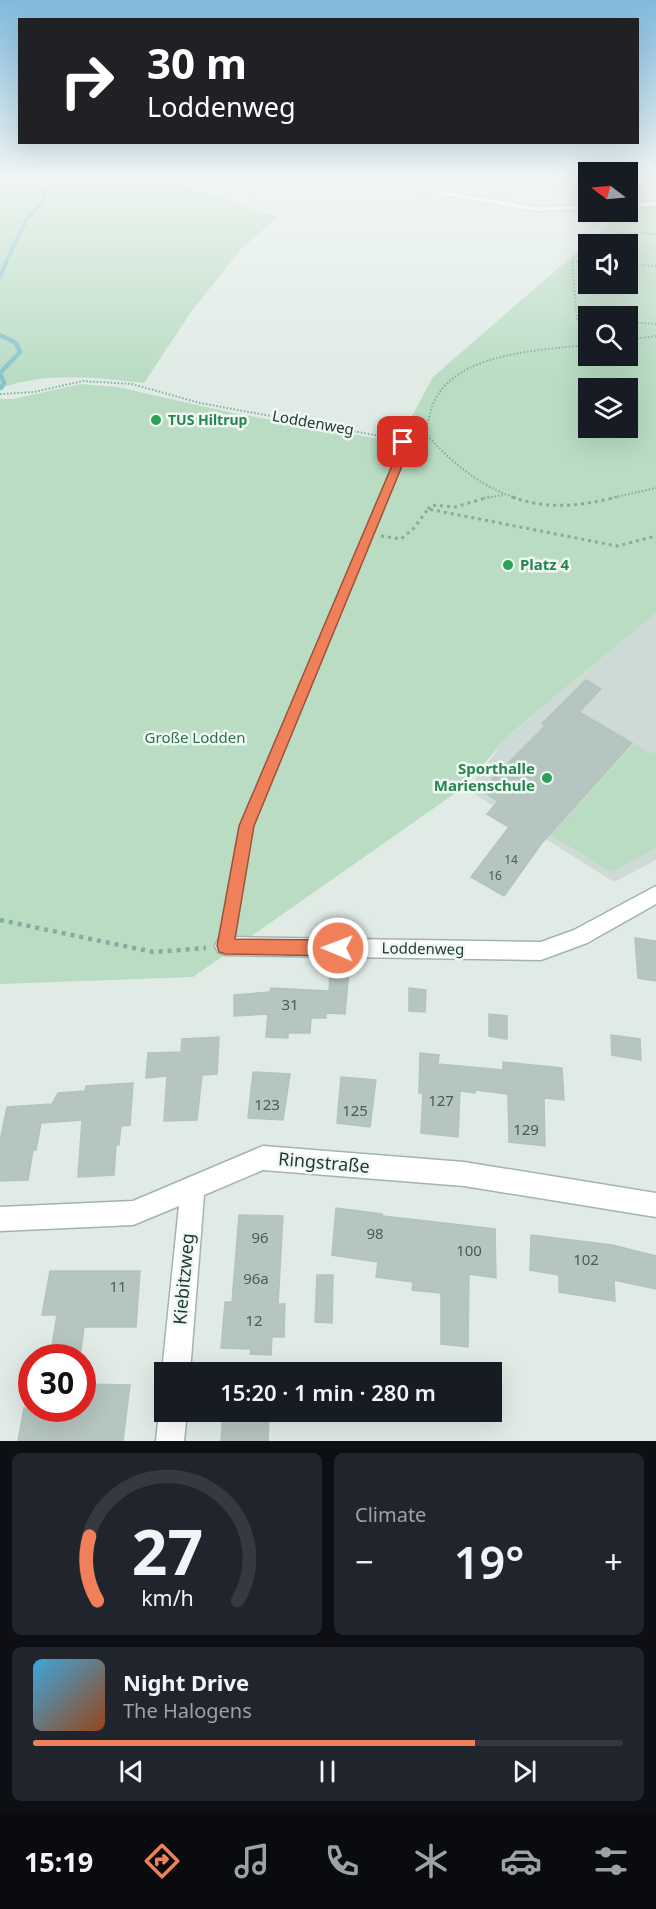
<!DOCTYPE html>
<html lang="en">
<head>
<meta charset="utf-8">
<style>
	body { margin:0; font-family:"Noto Sans",sans-serif; background:#20242c; color:#f1f3f6; height:100vh; display:flex; flex-direction:column; font-size:22px; white-space:nowrap }
	* { box-sizing:border-box; margin:0 }
	p { font-size:20px; color:#9ea1a6 }
	.icon { flex:none; width:33px; height:33px; fill:none; stroke:currentColor; stroke-width:2; stroke-linecap:round; stroke-linejoin:round }
	.map { position:relative; height:1441px; overflow:hidden }
	.details { display:flex; flex-direction:column; gap:12px; padding:12px; background:#0d0f14; flex:1 }
	.details>* { flex:none }
	.guide { position:absolute; left:18px; top:18px; width:621px; height:126px; border-radius:0px; box-shadow:0 6px 24px #0002; background:#202124; color:#fff; overflow:hidden }
	.needle { width:39px; rotate:286deg }
	.tools { position:absolute; left:578px; top:162px; display:grid; gap:12px }
	.tools a { display:grid; place-items:center; width:60px; height:60px; border-radius:0px; background:#171b24; box-shadow:0 6px 24px #0002; font-size:30px }
	.speed { position:absolute; left:18px; top:1344px; display:flex; gap:12px; font-size:30px; font-weight:700; text-align:center }
	.speed>* { display:grid; place-content:center; width:78px; height:78px; border-radius:50%; background:#171b24; box-shadow:0 6px 24px #0002; line-height:1 }
	.speed .limit { border:9px solid #d22; background:#fff; color:#111 }
	.pin { position:absolute; display:grid; place-items:center; width:51px; height:51px; color:#fff; margin:-26px; border-radius:12px; box-shadow:0 3px 9px #0006 }
	.me { position:absolute; width:66px; margin:-33px; rotate:271deg; stroke-linejoin:round; filter:drop-shadow(0 0 4px #0008) }
	.turn { display:flex; align-items:center; gap:21px; height:126px; padding:0 30px; font-size:27px }
	.turn .icon { width:78px; height:78px; stroke-width:2.5 }
	.turn b { display:block; font-size:42px; line-height:51px }
	.big { font-size:45px; font-weight:600; line-height:1.1 }
	.details .tile { flex:1; display:flex; flex-direction:column; justify-content:center; gap:9px; min-width:0; padding:0 21px; border-radius:9px; background:#20242c }
	.details .dial { align-items:center; gap:0 }
	.dial svg { height:156px; overflow:visible; fill:none; stroke:#363941; stroke-width:7; stroke-linecap:round; text-anchor:middle }
	.dial text { fill:#f1f3f6; stroke:none }
	.song { display:flex; align-items:center; gap:18px }
	.cover { width:72px; height:72px; border-radius:9px; background:linear-gradient(135deg,hsl(200 70% 55%),hsl(20 70% 35%)) }
	.played { height:6px; border-radius:3px; background:linear-gradient(90deg,#ef8059 75%,#363941 75%) }
	.keys { display:flex; justify-content:space-around; direction:ltr }
	.heat { display:flex; justify-content:space-between; align-items:center; font-size:33px; direction:ltr }
	.details .tiles { flex:1; display:grid; gap:12px; grid-template-columns:1fr 1fr }
	.tile:last-child { grid-column:span 2 }
	.trip { position:absolute; left:154px; top:1362px; width:348px; height:60px; border-radius:0px; background:#171b24; box-shadow:0 6px 24px #0002; font-weight:600; line-height:60px; text-align:center }
	.menu { display:flex; height:96px; justify-content:space-around; align-items:center; background:#090b0e; color:#9ea1a6 }
	.menu .icon { width:42px; height:42px }
	.menu .active { color:#ef8059 }
	.menu b { font-size:27px; color:#f1f3f6 }
	.map>svg:first-child { display:block }
	.built { fill:#cedad5 }
	.green { fill:#b9dcc3; fill-rule:evenodd }
	.lines { fill:none; stroke-linecap:round; stroke-linejoin:round }
	.stream-far1 { stroke:#88c4cf; stroke-width:4 }
	.stream { stroke:#88c4cf; stroke-width:4.5 }
	.building { fill:#b5c5bf; stroke:#b3c4bd; stroke-width:1.5 }
	.lane-far3-casing { stroke:#a3b3ad; stroke-width:6 }
	.lane-far2-casing { stroke:#a3b3ad; stroke-width:8 }
	.lane-far1-casing { stroke:#a3b3ad; stroke-width:10 }
	.lane-casing { stroke:#a3b3ad; stroke-width:12 }
	.street-casing { stroke:#a3b3ad; stroke-width:3 }
	.path-far2 { stroke:#81aea0; stroke-width:2; stroke-dasharray:1.5 2; stroke-linecap:butt }
	.path-far1 { stroke:#81aea0; stroke-width:3; stroke-dasharray:3 4; stroke-linecap:butt }
	.path { stroke:#81aea0; stroke-width:4.5; stroke-dasharray:4 5; stroke-linecap:butt }
	.lane-far3 { stroke:#fff; stroke-width:4.5 }
	.lane-far2 { stroke:#fff; stroke-width:6 }
	.lane-far1 { stroke:#fff; stroke-width:8 }
	.lane { stroke:#fff; stroke-width:10 }
	.street { fill:#fff; fill-rule:evenodd }
	.route { fill:#ef8059; stroke:#9b533a; stroke-width:1.5 }
	.leisure-dot { fill:#2e9e5b; stroke:#f0f7f4; stroke-width:2 }
	.labels { text-anchor:middle; stroke-width:5; stroke-linejoin:round; paint-order:stroke }
	.number-label { font-size:12px; fill:#465e57 }
	.far-leisure-label { font-size:14px; font-weight:bold; fill:#27864d; stroke:#f0f7f4; text-anchor:start }
	.street-label { font-size:15px; fill:#213b34; stroke:#f0f7f4 }
	.leisure-label { font-size:15px; font-weight:bold; fill:#27864d; stroke:#f0f7f4; text-anchor:start }
	.park-label { font-size:15px; fill:#2c7147; stroke:#f0f7f4 }
	.near-number-label { font-size:15px; fill:#465e57 }
	.near-street-label { font-size:18px; fill:#213b34; stroke:#f0f7f4 }
</style>
</head>
<body>
<div class="map">
<svg width="656" height="1441" viewBox="0 0 656 1441">
	<rect width="100%" height="100%" fill="#e0ebe6"/>
	<polygon class="built" points="656,613 656,860 614,882 468,790 506,738"/>
	<g class="green">
		<path d="M0 176H152L278 217 242 248 191 312 144 383C98 378 44 371 0 389Z"/>
		<path d="M656 205V613L509 735 464 787 193 977 0 984V399H13L81 384 117 387 233 413 391 441 404 431 433 377 609 224 615 212H627V207ZM588 244H627V284H588ZM588 316H627V356H588ZM588 388H627V428H588Z"/>
		<polygon points="634,744 652,754 656,751 656,848 611,872 551,835"/>
	</g>
	<g class="lines">
		<g class="stream-far1">
			<polyline points="9,256 26,220 43,202 50,176"/>
			<polyline points="0,277 7,260"/>
		</g>
		<polyline class="stream" points="0,335 16,343 20,352 0,373 4,383 1,388"/>
	</g>
	<g class="building">
		<polygon points="586,680 601,689 579,712 632,743 541,844 504,896 471,877 509,827 487,814 498,801 481,790 545,726 542,724"/>
		<polygon points="635,938 656,941 656,981 638,978"/>
		<polygon points="349,972 345,1014 326,1013 326,1018 311,1018 310,1033 288,1033 288,1038 266,1037 268,1014 234,1016 234,995 270,992 271,988 329,991 330,973"/>
		<polygon points="409,988 426,990 425,1012 409,1011"/>
		<polygon points="489,1014 507,1016 507,1039 489,1036"/>
		<polygon points="611,1035 640,1039 641,1060 612,1055"/>
		<polygon points="219,1037 217,1074 202,1075 197,1120 164,1121 167,1076 146,1078 148,1053 181,1052 182,1039"/>
		<polygon points="420,1053 439,1055 438,1064 503,1070 503,1062 562,1068 564,1100 544,1098 545,1146 509,1142 508,1094 475,1090 475,1093 460,1091 458,1137 421,1133 423,1093 419,1093"/>
		<polygon points="253,1072 290,1074 283,1120 248,1118"/>
		<polygon points="341,1077 376,1080 370,1127 337,1123"/>
		<polygon points="133,1083 130,1125 121,1126 119,1145 116,1145 114,1175 78,1177 82,1120 41,1123 36,1150 33,1150 28,1180 0,1181 0,1141 7,1107 52,1104 58,1093 85,1091 86,1086"/>
		<polygon points="336,1208 382,1214 383,1216 495,1229 496,1278 469,1274 468,1347 441,1344 441,1293 412,1290 413,1282 376,1277 378,1262 332,1255"/>
		<polygon points="239,1215 283,1216 278,1304 285,1304 284,1337 272,1337 271,1355 250,1354 251,1349 221,1348 225,1302 232,1302"/>
		<polygon points="531,1235 612,1245 656,1256 656,1289 614,1280 615,1301 559,1292 559,1275 530,1270"/>
		<polygon points="50,1271 140,1271 136,1327 84,1327 80,1358 50,1358 57,1315 42,1315"/>
		<polygon points="317,1275 333,1275 332,1323 315,1322"/>
		<polygon points="82,1384 130,1385 123,1441 18,1441 24,1408 82,1408"/>
		<polygon points="223,1412 269,1412 268,1441 221,1441"/>
	</g>
	<g class="lines">
		<g class="lane-far3-casing">
			<g id="lane-far3">
				<polyline points="346,176 535,209 588,207"/>
				<polyline points="627,206 656,203"/>
			</g>
		</g>
		<g class="lane-far2-casing">
			<polyline id="lane-far2" points="383,498 404,449 403,443"/>
		</g>
		<g class="lane-far1-casing">
			<polyline id="lane-far1" points="284,735 384,497"/>
		</g>
		<g class="lane-casing">
			<polyline id="lane" points="225,946 246,826 285,733"/>
		</g>
		<g class="street-casing">
			<g id="street">
				<polygon points="656,886 656,904 587,943 541,960 225,955 218,952 215,946 218,940 225,937 541,942 574,930"/>
				<polygon points="263,1146 464,1162 656,1193 656,1217 464,1186 263,1170 204,1195 190,1372 165,1372 165,1378 162,1372 179,1206 133,1225 0,1231 0,1207 133,1201"/>
				<polygon points="165,1401 165,1412 187,1412 184,1441 156,1441 159,1412"/>
			</g>
		</g>
		<g class="path-far2">
			<polyline points="621,244 618,232 656,234"/>
			<polyline points="588,262 572,261 577,319 588,320"/>
			<polyline points="627,264 656,266"/>
			<polyline points="627,322 656,324"/>
			<polyline points="627,340 656,336"/>
			<polyline points="0,394 34,392 83,381 132,384 200,403 391,438"/>
			<polyline points="484,498 505,495"/>
			<path d="M516 498C479 486 450 461 425 433 429 421 430 408 436 398 461 352 543 350 588 345"/>
			<polyline points="611,498 656,488"/>
		</g>
		<g class="path-far1">
			<path d="M512 497C548 510 581 506 617 497"/>
			<polyline points="428,509 431,505 455,507 489,497"/>
			<polyline points="381,536 401,539 414,528 428,509 617,546 656,536"/>
		</g>
		<polyline class="path" points="0,920 153,952 206,948"/>
		<use href="#lane-far3" class="lane-far3"/>
		<use href="#lane-far2" class="lane-far2"/>
		<use href="#lane-far1" class="lane-far1"/>
		<use href="#lane" class="lane"/>
		<use href="#street" class="street"/>
	</g>
	<linearGradient id="sky" x2="0" y2="1"><stop stop-color="#81bade"/><stop offset="0.47" stop-color="#f1f6f4"/><stop offset="1" stop-color="#f1f6f4" stop-opacity="0"/></linearGradient>
	<rect width="656" height="378" fill="url(#sky)"/>
	<polygon class="route" points="399,440 406,440 409,449 254,826 235,939 338,940 344,943 346,948 344,953 338,956 225,954 219,952 217,946 239,826 399,449"/>
	<g class="leisure-dot">
		<circle cx="156" cy="420" r="6"/>
		<circle cx="508" cy="565" r="6"/>
		<circle cx="547" cy="778" r="6"/>
	</g>
	<g class="labels">
		<g class="number-label">
			<text x="511" y="864">14</text>
			<text x="495" y="880">16</text>
		</g>
		<g class="far-leisure-label">
			<text x="168" y="425">TUS Hiltrup</text>
		</g>
		<g class="street-label">
			<text transform="translate(313 423) rotate(10)" y="5">Loddenweg</text>
			<text transform="translate(423 949) rotate(1)" y="5">Loddenweg</text>
		</g>
		<g class="leisure-label">
			<text x="520" y="570">Platz 4</text>
			<text x="535" y="774" text-anchor="end">Sporthalle<tspan x="535" dy="17">Marienschule</tspan></text>
		</g>
		<g class="park-label">
			<text x="195" y="743">Große Lodden</text>
		</g>
		<g class="near-number-label">
			<text x="290" y="1010">31</text>
			<text x="441" y="1106">127</text>
			<text x="267" y="1110">123</text>
			<text x="355" y="1116">125</text>
			<text x="526" y="1135">129</text>
			<text x="375" y="1239">98</text>
			<text x="260" y="1243">96</text>
			<text x="469" y="1256">100</text>
			<text x="586" y="1265">102</text>
			<text x="256" y="1284">96a</text>
			<text x="118" y="1292">11</text>
			<text x="254" y="1326">12</text>
		</g>
		<g class="near-street-label">
			<text transform="translate(324 1163) rotate(5)" y="6">Ringstraße</text>
			<text transform="translate(184 1279) rotate(-85)" y="6">Kiebitzweg</text>
		</g>
	</g>
</svg>
<div class="tools">
<a><svg class="needle" viewBox="-14 -14 28 28"><path d="M0-13l5 13h-10z" fill="#e53935"/><path d="M0 13l5-13h-10z" fill="#9ea1a6"/></svg></a>
<a><svg class="icon" aria-label="sound" viewBox="0 0 24 24"><path d="M4 9h4l5-4v14l-5-4H4zM17 9q2 3 0 6"/></svg></a>
<a><svg class="icon" aria-label="search" viewBox="0 0 24 24"><circle cx="10" cy="10" r="6"/><path d="M15 15l6 6"/></svg></a>
<a><svg class="icon" aria-label="layers" viewBox="0 0 24 24"><path d="M12 4l9 5-9 5-9-5zM3 14l9 5 9-5"/></svg></a>
</div>
<div class="speed"><div class="limit">30</div></div>
<div class="pin" style="left:403px;top:442px;background:#d93025"><svg class="icon" aria-label="arrive" viewBox="0 0 24 24"><path d="M6 21V4h12l-3 4 3 4H6"/></svg></div>
<svg class="me" style="left:338px;top:948px" viewBox="-20 -20 40 40"><circle r="17" fill="#ef8059" stroke="#fff" stroke-width="3"/><path d="M0-11L8 9 0 5-8 9z" fill="#fff"/></svg>
<div class="trip">15:20 · 1 min · 280 m</div>
<div class="guide">
<div class="turn"><svg class="icon" aria-label="right" viewBox="0 0 24 24"><path d="M7 20v-9h11M14 6l5 5-5 5"/></svg><div><b>30 m</b>Loddenweg</div></div>
</div>
</div>
<section class="details">
<div class="tiles">
<div class="tile dial"><svg viewBox="0 0 100 80">
<path d="M14 69A42 42 0 1 1 86 69"/>
<path d="M14 69A42 42 0 0 1 10 36" stroke="#ef8059"/>
<text x="50" y="56" font-size="32" font-weight="700">27</text>
<text x="50" y="72" font-size="11">km/h</text>
</svg></div>
<div class="tile"><p>Climate</p>
<div class="heat"><a>−</a><b class="big">19°</b><a>+</a></div>
</div>
<div class="tile">
<div class="song"><i class="cover"></i><div><b>Night Drive</b><p>The Halogens</p></div></div>
<div class="played"></div>
<div class="keys"><svg class="icon" aria-label="previous" viewBox="0 0 24 24"><path d="M18 5L8 12l10 7zM5 5v14"/></svg><svg class="icon" aria-label="pause" viewBox="0 0 24 24"><path d="M8 5v14M16 5v14"/></svg><svg class="icon" aria-label="next" viewBox="0 0 24 24"><path d="M6 5l10 7-10 7zM19 5v14"/></svg></div>
</div>
</div>
</section>
<nav class="menu">
<b>15:19</b>
<svg class="icon active" aria-label="directions" viewBox="0 0 24 24"><path d="M12 3l9 9-9 9-9-9zM9 14v-3h6M13 9l2 2-2 2"/></svg>
<svg class="icon" aria-label="music" viewBox="0 0 24 24"><path d="M9 18V5l10-2v13"/><circle cx="6" cy="18" r="3"/><circle cx="16" cy="16" r="3"/></svg>
<svg class="icon" aria-label="phone" viewBox="0 0 24 24"><path d="M5 4h4l2 5-3 2q2 4 5 5l2-3 5 2v4C11 20 4 13 5 4z"/></svg>
<svg class="icon" aria-label="climate" viewBox="0 0 24 24"><path d="M12 3v18M4 7l16 10M4 17L20 7"/></svg>
<svg class="icon" aria-label="car" viewBox="0 0 24 24"><path d="M5 17H2v-5l4-1 3-4h7l3 4 3 1v5h-3M9 17h6M6 11h13"/><circle cx="7" cy="17" r="2"/><circle cx="17" cy="17" r="2"/></svg>
<svg class="icon" aria-label="filters" viewBox="0 0 24 24"><path d="M4 7h16M4 17h16"/><circle cx="9" cy="7" r="2"/><circle cx="15" cy="17" r="2"/></svg>
</nav>
</body>
</html>
